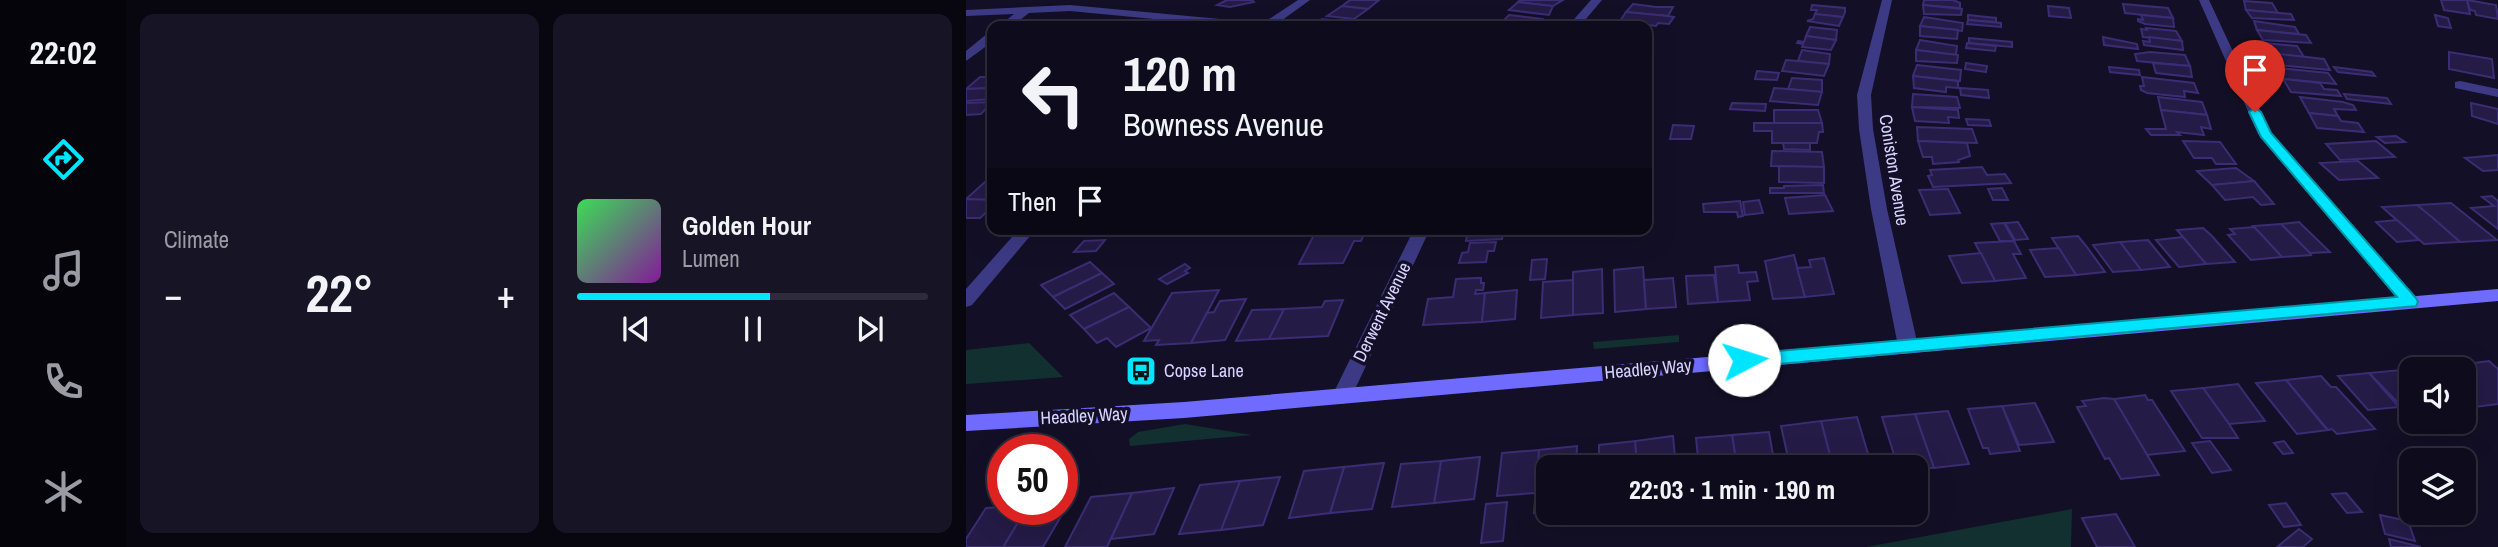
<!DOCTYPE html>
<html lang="en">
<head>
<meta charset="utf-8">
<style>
	body { margin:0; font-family:"Archivo Narrow",sans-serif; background:#171425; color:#f1f3f6; height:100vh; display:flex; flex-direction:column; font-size:26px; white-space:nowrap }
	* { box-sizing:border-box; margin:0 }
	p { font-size:23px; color:#9b9ba3 }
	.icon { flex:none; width:38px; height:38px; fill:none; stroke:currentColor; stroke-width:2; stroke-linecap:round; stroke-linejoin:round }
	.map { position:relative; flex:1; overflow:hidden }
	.drawer { display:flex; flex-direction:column; gap:14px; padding:14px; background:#08060f; width:840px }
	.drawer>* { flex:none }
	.banner { position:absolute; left:21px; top:21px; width:665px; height:214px; border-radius:14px; box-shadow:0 7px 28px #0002,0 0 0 2px #2e2b3b; background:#0e0b1c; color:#f1f3f6; overflow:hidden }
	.fabs { position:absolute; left:1433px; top:357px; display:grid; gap:14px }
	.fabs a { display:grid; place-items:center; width:77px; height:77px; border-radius:14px; background:#0e0b1c; box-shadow:0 7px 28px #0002,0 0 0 2px #2e2b3b; font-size:35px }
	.speed { position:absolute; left:21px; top:434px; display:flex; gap:14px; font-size:35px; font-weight:700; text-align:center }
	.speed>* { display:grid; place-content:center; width:91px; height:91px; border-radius:50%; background:#0e0b1c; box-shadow:0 7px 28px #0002,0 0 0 2px #2e2b3b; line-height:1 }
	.speed .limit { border:10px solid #d22; background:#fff; color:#111 }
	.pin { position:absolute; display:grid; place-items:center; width:60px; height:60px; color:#fff; margin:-72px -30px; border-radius:50% 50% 50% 0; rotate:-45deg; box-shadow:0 0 7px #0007 }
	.pin .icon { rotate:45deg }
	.me { position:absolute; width:77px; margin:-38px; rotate:85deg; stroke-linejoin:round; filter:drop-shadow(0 0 5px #0008) }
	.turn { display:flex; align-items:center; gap:24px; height:147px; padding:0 21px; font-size:32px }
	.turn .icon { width:91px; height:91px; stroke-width:2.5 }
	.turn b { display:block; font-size:49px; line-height:60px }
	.then { display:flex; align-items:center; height:66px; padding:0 21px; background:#0003; gap:14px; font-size:26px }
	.big { font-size:52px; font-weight:700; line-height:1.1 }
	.drawer .tile { flex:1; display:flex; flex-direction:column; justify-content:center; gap:10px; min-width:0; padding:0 24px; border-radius:14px; background:#171425 }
	.song { display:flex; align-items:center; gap:21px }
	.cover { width:84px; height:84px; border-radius:10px; background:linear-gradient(135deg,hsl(130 70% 55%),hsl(290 70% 35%)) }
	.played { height:7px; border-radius:4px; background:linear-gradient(90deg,#00e5ff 55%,#2e2b3b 55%) }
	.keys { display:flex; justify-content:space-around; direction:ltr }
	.heat { display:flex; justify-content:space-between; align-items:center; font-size:38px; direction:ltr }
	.drawer .tiles { flex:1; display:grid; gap:14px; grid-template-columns:repeat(2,1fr) }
	.trip { position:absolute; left:570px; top:455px; width:392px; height:70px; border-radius:14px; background:#0e0b1c; box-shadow:0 7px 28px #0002,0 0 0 2px #2e2b3b; font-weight:700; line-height:70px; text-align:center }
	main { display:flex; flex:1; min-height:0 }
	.dock { display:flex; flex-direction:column; width:126px; justify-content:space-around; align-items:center; background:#06040b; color:#9b9ba3 }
	.dock .icon { width:49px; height:49px }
	.dock .on { color:#00e5ff }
	.dock b { font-size:32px; color:#f1f3f6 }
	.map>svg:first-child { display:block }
	.green { fill:#12302f }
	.building { fill:#241b47; stroke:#3b2d73; stroke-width:2 }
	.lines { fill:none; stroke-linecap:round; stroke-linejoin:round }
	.street { fill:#3d3a85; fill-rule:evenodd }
	.secondary { fill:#6f6bff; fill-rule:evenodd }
	.route { fill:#00e5ff; stroke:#0095a6; stroke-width:2 }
	.labels { text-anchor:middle; stroke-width:7; stroke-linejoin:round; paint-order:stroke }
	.street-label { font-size:18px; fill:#d9d4ff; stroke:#130f26 }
	.poi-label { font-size:18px; fill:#d9d4ff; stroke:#130f26; text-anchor:start }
</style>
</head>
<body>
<main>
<nav class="dock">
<b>22:02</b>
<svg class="icon on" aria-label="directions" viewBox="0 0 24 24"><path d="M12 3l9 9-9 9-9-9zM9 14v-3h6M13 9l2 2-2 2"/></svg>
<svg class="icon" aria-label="music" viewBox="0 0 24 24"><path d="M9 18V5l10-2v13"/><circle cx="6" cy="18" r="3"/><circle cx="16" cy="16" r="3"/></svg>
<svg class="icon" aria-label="phone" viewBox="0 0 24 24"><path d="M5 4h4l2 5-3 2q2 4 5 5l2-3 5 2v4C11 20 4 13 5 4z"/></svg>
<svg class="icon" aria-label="climate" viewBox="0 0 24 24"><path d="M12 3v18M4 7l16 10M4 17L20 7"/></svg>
</nav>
<section class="drawer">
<div class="tiles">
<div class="tile"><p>Climate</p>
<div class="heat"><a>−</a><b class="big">22°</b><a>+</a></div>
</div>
<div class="tile">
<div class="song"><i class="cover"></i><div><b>Golden Hour</b><p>Lumen</p></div></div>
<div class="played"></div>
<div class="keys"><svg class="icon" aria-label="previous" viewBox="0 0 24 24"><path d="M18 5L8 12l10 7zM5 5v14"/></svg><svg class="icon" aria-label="pause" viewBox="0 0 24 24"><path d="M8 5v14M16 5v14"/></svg><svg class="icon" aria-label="next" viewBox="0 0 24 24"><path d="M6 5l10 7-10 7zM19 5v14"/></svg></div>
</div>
</div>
</section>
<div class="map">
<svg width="1532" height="547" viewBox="0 0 1532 547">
	<rect width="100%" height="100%" fill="#130f26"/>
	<g class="green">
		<polygon points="713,335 713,342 628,349 627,342"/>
		<polygon points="63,343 97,377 0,384 0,350"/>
		<polygon points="219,424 286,435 164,446 163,439 172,432"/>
		<polygon points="1106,509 1105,547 900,547"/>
	</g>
	<g class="building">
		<polygon points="261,0 286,0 288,2 264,7 251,5"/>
		<polygon points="384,0 413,0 402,9 376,6"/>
		<polygon points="554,0 597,0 587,6 552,2"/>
		<polygon points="958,0 987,0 994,3 994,8 957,5"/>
		<polygon points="1475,0 1501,0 1504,14 1478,10"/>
		<polygon points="1501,0 1530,5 1532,19 1510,15 1509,11 1504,10"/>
		<polygon points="1278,1 1306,3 1312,13 1280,10"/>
		<polygon points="552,2 587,6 583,15 543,10"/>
		<polygon points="667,4 690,7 707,7 702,16 660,12"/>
		<polygon points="1157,4 1202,8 1207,18 1159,13"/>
		<polygon points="846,5 879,8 879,12 877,17 849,14 851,10 845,10"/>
		<polygon points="957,5 996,9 995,15 958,14"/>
		<polygon points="376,6 402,9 388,19 361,16"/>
		<polygon points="1082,6 1103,8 1105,18 1083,16"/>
		<polygon points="1280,10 1325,14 1328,20 1286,18"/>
		<polygon points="660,12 702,16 708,17 703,24 692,23 690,26 654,21"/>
		<polygon points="849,14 877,17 873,26 841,21 847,19"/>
		<polygon points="543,15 552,16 576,19 568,26 535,23"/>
		<polygon points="1002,15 1030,18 1030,22 1002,20"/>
		<polygon points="1175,15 1207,18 1208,27 1179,24 1172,21 1172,19 1177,20"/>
		<polygon points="1469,15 1482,18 1485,28 1472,26"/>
		<polygon points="958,17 997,23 996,31 954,26"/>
		<polygon points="356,19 383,22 377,26 346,26"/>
		<polygon points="1002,20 1035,23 1035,27 1001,24"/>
		<polygon points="1288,21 1329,27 1333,34 1291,30"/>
		<polygon points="954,26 992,30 991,39 954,36"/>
		<polygon points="844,27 871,30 870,40 840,36"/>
		<polygon points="1180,28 1210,31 1216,41 1177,37 1175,29 1181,30"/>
		<polygon points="1291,30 1340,35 1345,43 1297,40"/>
		<polygon points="840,36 870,40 865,50 836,47 837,44 831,43 832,41 838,42"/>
		<polygon points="1137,37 1171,44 1172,49 1138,45"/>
		<polygon points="1183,37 1216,41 1217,50 1178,45 1177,41 1184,42"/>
		<polygon points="1003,38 1046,42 1046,47 1003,43"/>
		<polygon points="954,40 991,46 990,55 950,50"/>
		<polygon points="1001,43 1030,46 1029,51 1000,48"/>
		<polygon points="1299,43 1331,46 1338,57 1303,53"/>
		<polygon points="836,50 864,54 863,64 832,61"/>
		<polygon points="950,50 992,55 991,63 950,61"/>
		<polygon points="1184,52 1219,55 1224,66 1171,61 1169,54"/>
		<polygon points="1483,52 1526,59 1528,78 1483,69"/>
		<polygon points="1303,53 1358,59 1364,70 1311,65"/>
		<polygon points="820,60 832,61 863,64 858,76 816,71"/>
		<polygon points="1000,63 1021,66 1020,72 999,69"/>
		<polygon points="1187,63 1224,66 1226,77 1190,73"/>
		<polygon points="951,65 995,70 994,81 947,76"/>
		<polygon points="1143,67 1173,70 1174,75 1144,72"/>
		<polygon points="1368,67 1406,72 1409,76 1372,72"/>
		<polygon points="1313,68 1362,73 1370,84 1317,79"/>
		<polygon points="791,71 813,73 811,80 789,79"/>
		<polygon points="947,76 992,81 992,88 980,87 980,92 948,88"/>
		<polygon points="14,77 26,77 26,88 0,89"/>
		<polygon points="1176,77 1228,83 1232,93 1218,91 1219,97 1181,93 1175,90 1174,86 1178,86"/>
		<polygon points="826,78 856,80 856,92 822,89"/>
		<polygon points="1317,79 1354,83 1358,89 1371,90 1375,96 1325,92"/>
		<polygon points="26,88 26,99 0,101 0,89"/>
		<polygon points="808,88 822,89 856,92 852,105 804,101"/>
		<polygon points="994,88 1022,90 1023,98 995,95"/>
		<polygon points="947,94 991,97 994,108 946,107"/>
		<polygon points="1378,94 1421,98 1425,104 1381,99"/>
		<polygon points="1192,97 1236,102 1241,115 1195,110"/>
		<polygon points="1334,97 1377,102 1387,105 1390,110 1368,109 1372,116 1343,113"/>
		<polygon points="26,102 15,114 0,115 0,103"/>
		<polygon points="766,103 800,104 799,111 764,109"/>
		<polygon points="1505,103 1532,109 1532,124 1506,116"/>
		<polygon points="946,107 992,110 993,118 982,117 983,123 949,121"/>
		<polygon points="808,110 852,110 856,123 808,123"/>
		<polygon points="1195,110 1241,115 1245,129 1235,127 1238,135 1211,132 1214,135 1185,135 1180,129 1200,129"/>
		<polygon points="1343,113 1372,116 1375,121 1392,123 1398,132 1351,128"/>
		<polygon points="1000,119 1023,120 1025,126 1002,125"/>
		<polygon points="788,123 856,123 857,132 853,132 851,143 806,143 806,131 788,131"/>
		<polygon points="707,125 728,126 725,139 704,139"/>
		<polygon points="951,127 1006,129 1011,143 952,141"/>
		<polygon points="1430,136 1439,142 1419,143 1411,137"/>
		<polygon points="952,141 1001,143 1004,156 992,160 993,162 967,164 966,157 957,157"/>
		<polygon points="1217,141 1254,142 1270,164 1250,164 1246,158 1228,158"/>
		<polygon points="1410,141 1429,157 1374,160 1360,144"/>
		<polygon points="817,143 844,143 844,150 818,149"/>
		<polygon points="806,151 856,152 858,167 805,166"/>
		<polygon points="1532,155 1532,170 1517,171 1499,158"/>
		<polygon points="1392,161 1412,178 1373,180 1354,163"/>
		<polygon points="813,166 858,167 858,183 813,182"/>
		<polygon points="1016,167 1021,175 1039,174 1045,183 967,187 962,176 966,175 964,170"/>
		<polygon points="1270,168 1288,181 1246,185 1231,171"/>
		<polygon points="1288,181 1308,204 1295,205 1287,197 1259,200 1246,185"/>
		<polygon points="19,182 26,182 26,200 0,199"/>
		<polygon points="857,185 858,193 804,193 804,188 818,188 818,186"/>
		<polygon points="1036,188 1042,200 1027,200 1022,189"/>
		<polygon points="982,189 994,213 964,215 953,190"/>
		<polygon points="859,195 867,211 823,214 819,198"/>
		<polygon points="1526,196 1532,201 1532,229 1505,208 1528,206 1516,197"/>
		<polygon points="0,199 26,200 26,207 14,218 0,218"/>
		<polygon points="793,200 797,213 779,215 777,202"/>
		<polygon points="774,201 777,216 772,217 771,212 738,212 737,204"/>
		<polygon points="1485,203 1531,240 1494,242 1451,205"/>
		<polygon points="1451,205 1467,218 1494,242 1458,244 1416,207"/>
		<polygon points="1431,220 1453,240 1431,242 1410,222"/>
		<polygon points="1052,222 1062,239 1049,240 1039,223"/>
		<polygon points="1333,222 1364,252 1344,253 1315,224"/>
		<polygon points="1038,223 1048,241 1034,241 1025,224"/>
		<polygon points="1315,224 1344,253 1345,255 1316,257 1287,226"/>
		<polygon points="1288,227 1293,232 1316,257 1285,260 1262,235 1269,234 1264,229"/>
		<polygon points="1237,228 1245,235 1269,262 1240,264 1211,230"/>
		<polygon points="500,229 538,229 536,239 500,241 502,231 499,232"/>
		<polygon points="400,230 395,241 388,241 377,263 333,264 350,231"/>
		<polygon points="1112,236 1121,247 1139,272 1110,275 1086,238"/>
		<polygon points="1217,237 1240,264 1213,267 1190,240"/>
		<polygon points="139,240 130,251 108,252 118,241"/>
		<polygon points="1182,240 1204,267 1175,270 1154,242"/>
		<polygon points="1048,241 1055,254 1047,254 1060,278 1029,281 1009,243"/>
		<polygon points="530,242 528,251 522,251 520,262 493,263 496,253 502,252 504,243"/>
		<polygon points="1154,242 1175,270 1147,272 1127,245"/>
		<polygon points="1093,248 1110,275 1079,277 1064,250"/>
		<polygon points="1015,253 1029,281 996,283 983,256"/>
		<polygon points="828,255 839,297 807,299 799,261"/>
		<polygon points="858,258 868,294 839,297 831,268 845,267 843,260"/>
		<polygon points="581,259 579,279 564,280 566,260"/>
		<polygon points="124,262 136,273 87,297 75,285"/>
		<polygon points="219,264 224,268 219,271 222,273 201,284 193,279"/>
		<polygon points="772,265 773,273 790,272 792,281 781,282 784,300 752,302 749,267"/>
		<polygon points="677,267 680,309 649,312 648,270"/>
		<polygon points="636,269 637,313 607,315 607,272"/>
		<polygon points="136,273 148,284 99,309 87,297"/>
		<polygon points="748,275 752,302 722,304 720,276"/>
		<polygon points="510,278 515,278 515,283 518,283 517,290 510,290 509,294 519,293 516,322 457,325 462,299 487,297 490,279"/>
		<polygon points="707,278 710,307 680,309 678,280"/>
		<polygon points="607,280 607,315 575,318 577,282"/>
		<polygon points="253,290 225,343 190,345 193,340 178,341 206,293"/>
		<polygon points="551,290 549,319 516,322 519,293"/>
		<polygon points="148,293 163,307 118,329 104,315"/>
		<polygon points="280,299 259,340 225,343 241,313 248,312 254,301"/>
		<polygon points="377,300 362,336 303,339 318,309 356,307 359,301"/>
		<polygon points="163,307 185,328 150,347 141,338 131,343 118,329"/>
		<polygon points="318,309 303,339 270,341 286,310"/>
		<polygon points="1523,361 1532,369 1532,404 1501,408 1498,406 1498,369 1477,367"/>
		<polygon points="1436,370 1442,377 1446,377 1446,417 1403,373"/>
		<polygon points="1403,373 1433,407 1402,410 1372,376"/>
		<polygon points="1355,376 1365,387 1370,387 1409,429 1371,434 1366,429 1362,430 1320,380"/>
		<polygon points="1320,380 1357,425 1362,430 1331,434 1290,383"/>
		<polygon points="1272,384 1299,421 1263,424 1237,388"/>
		<polygon points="1237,388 1263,424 1272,438 1236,438 1205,391"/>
		<polygon points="1179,395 1182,400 1186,400 1219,451 1181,455 1148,399"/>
		<polygon points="1138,398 1148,399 1193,475 1155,479 1143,458 1139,459 1111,407 1120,406 1116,401"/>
		<polygon points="1069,403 1088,442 1053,445 1036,406"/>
		<polygon points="1036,406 1054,451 1024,454 1022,448 1017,448 1002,409"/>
		<polygon points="982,411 1003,464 968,468 949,414"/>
		<polygon points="949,414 968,468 932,467 916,417"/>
		<polygon points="891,417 906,467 867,467 855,421"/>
		<polygon points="855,421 867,467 824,467 815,426"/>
		<polygon points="803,432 809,467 771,467 766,435"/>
		<polygon points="766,435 771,467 733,467 730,438"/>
		<polygon points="707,436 710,467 671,467 669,441"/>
		<polygon points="669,441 671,467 633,467 633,445"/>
		<polygon points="1244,441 1265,470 1246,473 1226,443"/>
		<polygon points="1318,441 1327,453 1317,454 1308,443"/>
		<polygon points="611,446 610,467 583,467 583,511 568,513 573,450"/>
		<polygon points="573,450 569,493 531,496 536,453"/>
		<polygon points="514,457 508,499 468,503 475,461"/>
		<polygon points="475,461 468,503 426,507 435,464"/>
		<polygon points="418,463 406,509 364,513 378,467"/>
		<polygon points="378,467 364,513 323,518 338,471"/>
		<polygon points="314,477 297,525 255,530 274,481"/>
		<polygon points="274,481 255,530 213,534 234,485"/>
		<polygon points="208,488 188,534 145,539 166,493"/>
		<polygon points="166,493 141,547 99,547 125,497"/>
		<polygon points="1380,493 1396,512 1381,513 1366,494"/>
		<polygon points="104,501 77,547 37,547 60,509 96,509 96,502"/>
		<polygon points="541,502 537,541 515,543 520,504"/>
		<polygon points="1320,503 1335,525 1318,527 1303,505"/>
		<polygon points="37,507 37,509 60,509 37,547 0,547 0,539 20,508"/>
		<polygon points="1150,514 1169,547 1131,547 1116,518"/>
		<polygon points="1414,515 1442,521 1449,541 1419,534"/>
		<polygon points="1333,529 1346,539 1337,547 1311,547"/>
		<polygon points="1423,539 1455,547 1425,547"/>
	</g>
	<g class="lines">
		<g class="street">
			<polygon points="332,0 344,0 308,26 261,26 104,11 63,13 46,26 33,26 48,14 0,16 0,10 104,5 297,23"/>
			<polygon points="625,0 636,0 614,26 602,26"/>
			<polygon points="916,0 926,0 905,95 907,129 921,209 952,346 949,351 935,351 932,346 905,209 893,129 891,95"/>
			<polygon points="1233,0 1243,0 1305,133 1450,298 1453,302 1450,306 1438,306 1292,134"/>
			<polygon points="22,33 26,33 26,42 0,61 0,51"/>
			<polygon points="1494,81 1532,89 1532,97 1489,88 1489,82"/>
			<polygon points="53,229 70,229 6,305 0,307 0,289"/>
			<polygon points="448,229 464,229 383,402 376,404 369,402 366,396"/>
		</g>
		<polygon class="secondary" points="1532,289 1532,301 218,418 0,431 0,415 218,402"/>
	</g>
	<polygon class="route" points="1289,108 1295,112 1305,133 1450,298 1452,302 1450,306 778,367 771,365 769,360 771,356 778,354 1431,297 1295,137 1283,112"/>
	<defs>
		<g id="bus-square" transform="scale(1.575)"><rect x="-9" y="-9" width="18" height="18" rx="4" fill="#00e5ff" stroke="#130f26"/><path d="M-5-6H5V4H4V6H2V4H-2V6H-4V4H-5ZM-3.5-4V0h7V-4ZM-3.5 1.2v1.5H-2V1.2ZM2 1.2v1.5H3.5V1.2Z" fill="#111"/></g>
	</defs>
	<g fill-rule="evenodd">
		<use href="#bus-square" x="175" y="371"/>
	</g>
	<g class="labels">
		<g class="street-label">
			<text transform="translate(928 170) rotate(81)" y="6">Coniston Avenue</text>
			<text transform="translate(416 312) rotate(-64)" y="6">Derwent Avenue</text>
			<text transform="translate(682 369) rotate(-5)" y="6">Headley Way</text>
			<text transform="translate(118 416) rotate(-3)" y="6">Headley Way</text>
		</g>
		<g class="poi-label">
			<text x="198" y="377">Copse Lane</text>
		</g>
	</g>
</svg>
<div class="fabs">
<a><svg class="icon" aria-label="sound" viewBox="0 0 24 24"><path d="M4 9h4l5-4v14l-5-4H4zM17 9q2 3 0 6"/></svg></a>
<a><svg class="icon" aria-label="layers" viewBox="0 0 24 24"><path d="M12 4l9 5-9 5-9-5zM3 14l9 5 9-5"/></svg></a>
</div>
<div class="speed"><div class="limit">50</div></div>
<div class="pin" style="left:1289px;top:112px;background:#d93025"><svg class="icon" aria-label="arrive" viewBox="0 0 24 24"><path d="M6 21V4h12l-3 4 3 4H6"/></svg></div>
<svg class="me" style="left:778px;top:360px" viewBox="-20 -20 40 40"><circle r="19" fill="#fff"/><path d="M0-13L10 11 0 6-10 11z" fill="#00e5ff"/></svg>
<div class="trip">22:03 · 1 min · 190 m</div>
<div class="banner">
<div class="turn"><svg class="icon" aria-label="left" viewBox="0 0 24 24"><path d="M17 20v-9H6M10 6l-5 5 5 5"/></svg><div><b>120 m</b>Bowness Avenue</div></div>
<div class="then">Then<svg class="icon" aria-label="arrive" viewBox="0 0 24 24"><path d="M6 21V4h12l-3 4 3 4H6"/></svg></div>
</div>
</div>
</main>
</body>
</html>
